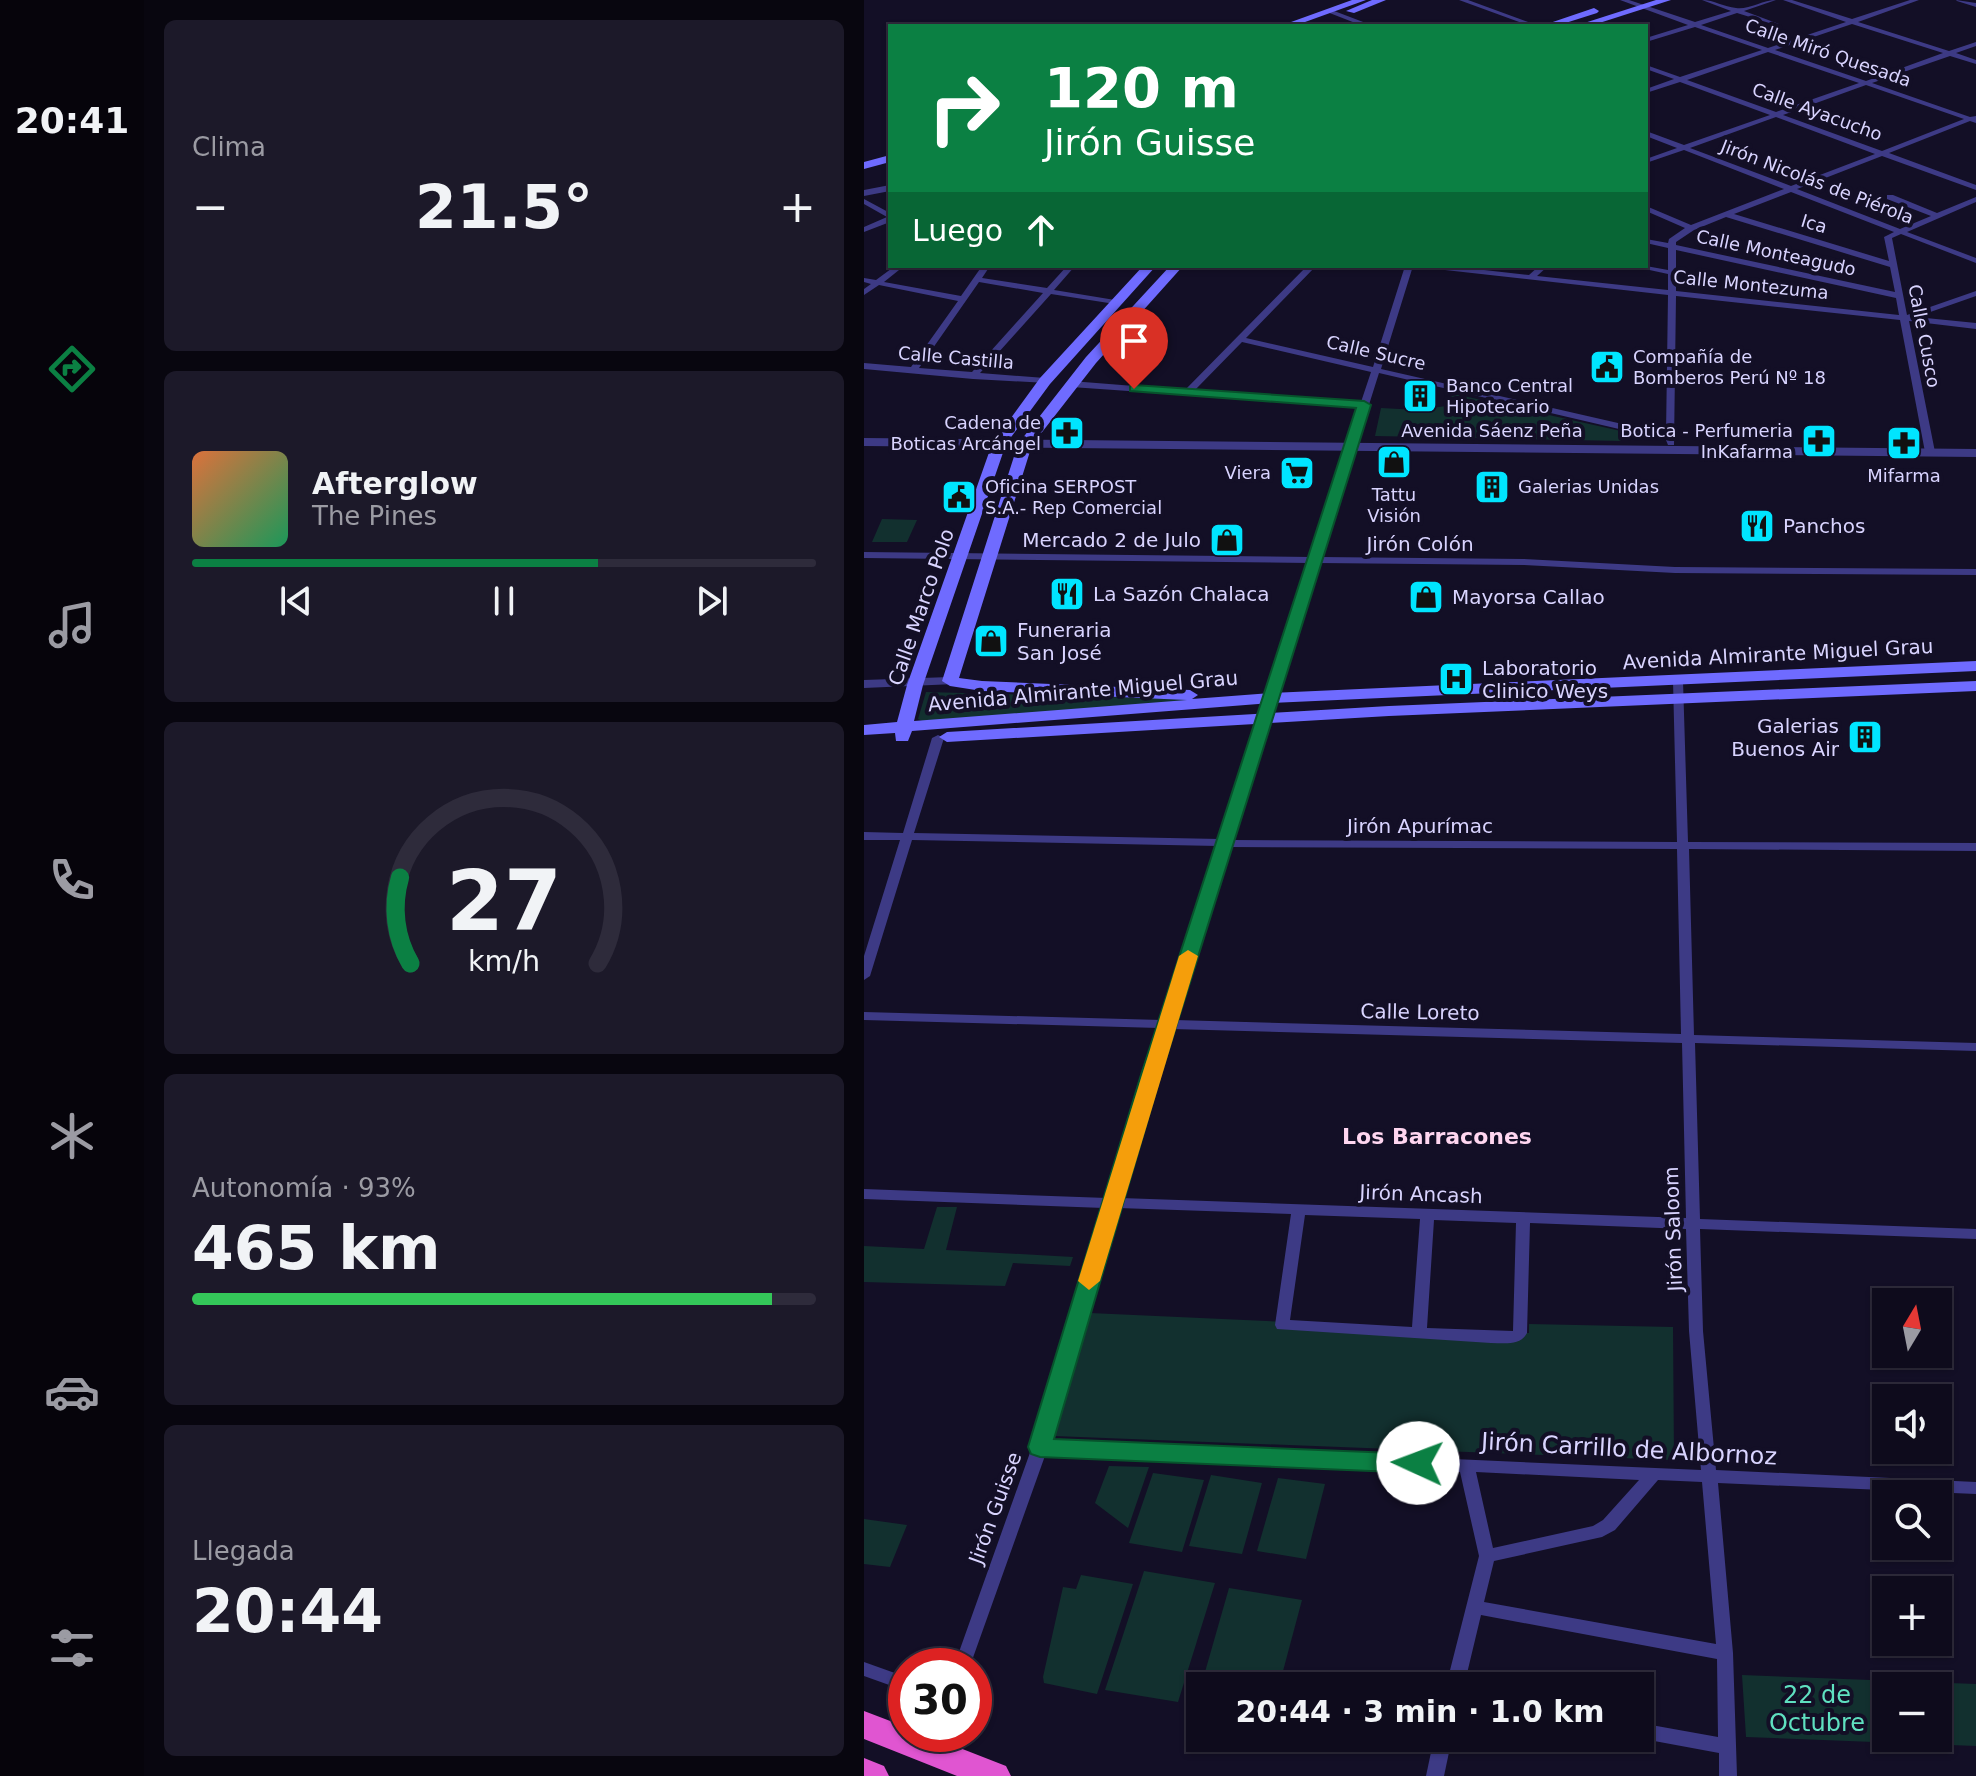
<!DOCTYPE html>
<html lang="es">
<head>
<meta charset="utf-8">
<style>
	body { margin:0; font-family:"DejaVu Sans",sans-serif; background:#1c1929; color:#f1f3f6; height:100vh; display:flex; flex-direction:column; font-size:30px; white-space:nowrap }
	* { box-sizing:border-box; margin:0 }
	p { font-size:26px; color:#9b9ba3 }
	.icon { flex:none; width:44px; height:44px; fill:none; stroke:currentColor; stroke-width:2; stroke-linecap:round; stroke-linejoin:round }
	.map { position:relative; flex:1; overflow:hidden }
	.details { display:flex; flex-direction:column; gap:20px; padding:20px; background:#08060f; width:720px }
	.details>* { flex:none }
	.banner { position:absolute; left:24px; top:24px; width:760px; height:244px; border-radius:0px; box-shadow:0 2px 6px #0004,0 0 0 2px #2e2b3b; background:#0b8043; color:#fff; overflow:hidden }
	.needle { width:52px; rotate:10deg }
	.fabs { position:absolute; left:1008px; top:1288px; display:grid; gap:16px }
	.fabs a { display:grid; place-items:center; width:80px; height:80px; border-radius:0px; background:#0e0b1c; box-shadow:0 2px 6px #0004,0 0 0 2px #2e2b3b; font-size:40px }
	.speed { position:absolute; left:24px; top:1648px; display:flex; gap:16px; font-size:40px; font-weight:700; text-align:center }
	.speed>* { display:grid; place-content:center; width:104px; height:104px; border-radius:50%; background:#0e0b1c; box-shadow:0 2px 6px #0004,0 0 0 2px #2e2b3b; line-height:1 }
	.speed .limit { border:12px solid #d22; background:#fff; color:#111 }
	.pin { position:absolute; display:grid; place-items:center; width:68px; height:68px; color:#fff; margin:-82px -34px; border-radius:50% 50% 50% 0; rotate:-45deg; box-shadow:0 0 8px #0007 }
	.pin .icon { rotate:45deg }
	.me { position:absolute; width:88px; margin:-44px; rotate:272deg; stroke-linejoin:round; filter:drop-shadow(0 0 6px #0008) }
	.turn { display:flex; align-items:center; gap:28px; height:168px; padding:0 24px; font-size:36px }
	.turn .icon { width:104px; height:104px; stroke-width:2.5 }
	.turn b { display:block; font-size:56px; line-height:68px }
	.then { display:flex; align-items:center; height:76px; padding:0 24px; background:#0003; gap:16px; font-size:30px }
	.big { font-size:60px; font-weight:700; line-height:1.1 }
	.details .card { flex:1; display:flex; flex-direction:column; justify-content:center; gap:12px; min-width:0; padding:0 28px; border-radius:12px; background:#1c1929 }
	.details .dial { align-items:center; gap:0 }
	.dial svg { height:208px; overflow:visible; fill:none; stroke:#2e2b3b; stroke-width:7; stroke-linecap:round; text-anchor:middle }
	.dial text { fill:#f1f3f6; stroke:none }
	.song { display:flex; align-items:center; gap:24px }
	.cover { width:96px; height:96px; border-radius:12px; background:linear-gradient(135deg,hsl(20 70% 55%),hsl(150 70% 35%)) }
	.played { height:8px; border-radius:4px; background:linear-gradient(90deg,#0b8043 65%,#2e2b3b 65%) }
	.keys { display:flex; justify-content:space-around; direction:ltr }
	.heat { display:flex; justify-content:space-between; align-items:center; font-size:44px; direction:ltr }
	.charge { height:12px; border-radius:6px; background:linear-gradient(90deg,#34c759 93%,#2e2b3b 0) }
	.trip { position:absolute; left:322px; top:1672px; width:468px; height:80px; border-radius:0px; background:#0e0b1c; box-shadow:0 2px 6px #0004,0 0 0 2px #2e2b3b; font-weight:700; line-height:80px; text-align:center }
	main { display:flex; flex:1; min-height:0 }
	.dock { display:flex; flex-direction:column; width:144px; justify-content:space-around; align-items:center; background:#06040b; color:#9b9ba3 }
	.dock .icon { width:56px; height:56px }
	.dock .active { color:#0b8043 }
	.dock b { font-size:36px; color:#f1f3f6 }
	.map>svg:first-child { display:block }
	.green { fill:#12302f; fill-rule:evenodd }
	.lines { fill:none; stroke-linecap:round; stroke-linejoin:round }
	.minor { fill:#3d3a85; fill-rule:evenodd }
	.tertiary { fill:#3d3a85; fill-rule:evenodd }
	.secondary { fill:#6f6bff; fill-rule:evenodd }
	.trunk { fill:#e055d1; fill-rule:evenodd }
	.route { fill:#0b8043; stroke:#07532c; stroke-width:2 }
	.slow { fill:#f59e0b }
	.labels { text-anchor:middle; stroke-width:8; stroke-linejoin:round; paint-order:stroke }
	.far-street-label { font-size:18px; fill:#d9d4ff; stroke:#130f26 }
	.far-poi-label { font-size:18px; fill:#d9d4ff; stroke:#130f26; text-anchor:start }
	.poi-label { font-size:20px; fill:#d9d4ff; stroke:#130f26; text-anchor:start }
	.street-label { font-size:20px; fill:#d9d4ff; stroke:#130f26 }
	.neighbourhood-label { font-size:22px; font-weight:bold; fill:#ffd6f0; stroke:#130f26 }
	.near-street-label { font-size:24px; fill:#d9d4ff; stroke:#130f26 }
	.near-park-label { font-size:24px; fill:#5fe0c0; stroke:#130f26 }
</style>
</head>
<body>
<main>
<nav class="dock">
<b>20:41</b>
<svg class="icon active" aria-label="directions" viewBox="0 0 24 24"><path d="M12 3l9 9-9 9-9-9zM9 14v-3h6M13 9l2 2-2 2"/></svg>
<svg class="icon" aria-label="music" viewBox="0 0 24 24"><path d="M9 18V5l10-2v13"/><circle cx="6" cy="18" r="3"/><circle cx="16" cy="16" r="3"/></svg>
<svg class="icon" aria-label="phone" viewBox="0 0 24 24"><path d="M5 4h4l2 5-3 2q2 4 5 5l2-3 5 2v4C11 20 4 13 5 4z"/></svg>
<svg class="icon" aria-label="climate" viewBox="0 0 24 24"><path d="M12 3v18M4 7l16 10M4 17L20 7"/></svg>
<svg class="icon" aria-label="car" viewBox="0 0 24 24"><path d="M5 17H2v-5l4-1 3-4h7l3 4 3 1v5h-3M9 17h6M6 11h13"/><circle cx="7" cy="17" r="2"/><circle cx="17" cy="17" r="2"/></svg>
<svg class="icon" aria-label="filters" viewBox="0 0 24 24"><path d="M4 7h16M4 17h16"/><circle cx="9" cy="7" r="2"/><circle cx="15" cy="17" r="2"/></svg>
</nav>
<section class="details">
<div class="card"><p>Clima</p>
<div class="heat"><a>−</a><b class="big">21.5°</b><a>+</a></div>
</div>
<div class="card">
<div class="song"><i class="cover"></i><div><b>Afterglow</b><p>The Pines</p></div></div>
<div class="played"></div>
<div class="keys"><svg class="icon" aria-label="previous" viewBox="0 0 24 24"><path d="M18 5L8 12l10 7zM5 5v14"/></svg><svg class="icon" aria-label="pause" viewBox="0 0 24 24"><path d="M8 5v14M16 5v14"/></svg><svg class="icon" aria-label="next" viewBox="0 0 24 24"><path d="M6 5l10 7-10 7zM19 5v14"/></svg></div>
</div>
<div class="card dial"><svg viewBox="0 0 100 80">
<path d="M14 69A42 42 0 1 1 86 69"/>
<path d="M14 69A42 42 0 0 1 10 36" stroke="#0b8043"/>
<text x="50" y="56" font-size="32" font-weight="700">27</text>
<text x="50" y="72" font-size="11">km/h</text>
</svg></div>
<div class="card"><p>Autonomía · 93%</p><b class="big">465 km</b><div class="charge"></div></div>
<div class="card"><p>Llegada</p><b class="big">20:44</b></div>
</section>
<div class="map">
<svg width="1112" height="1776" viewBox="0 0 1112 1776">
	<rect width="100%" height="100%" fill="#130f26"/>
	<g class="green">
		<polygon points="586,393 757,431 757,441 511,436 517,408 554,410 582,406"/>
		<polygon points="18,519 53,520 43,542 8,542"/>
		<polygon points="62,692 327,699 327,701 62,723 54,719"/>
		<polygon points="73,1207 93,1207 82,1250 209,1257 206,1266 149,1263 141,1286 0,1282 0,1246 60,1249"/>
		<polygon points="226,1313 665,1333 665,1324 809,1327 810,1460 190,1436"/>
		<polygon points="245,1466 285,1467 264,1528 231,1503"/>
		<polygon points="289,1473 340,1480 318,1552 265,1543"/>
		<polygon points="347,1475 398,1483 378,1554 325,1546"/>
		<polygon points="414,1478 461,1484 442,1559 393,1551"/>
		<polygon points="0,1519 43,1525 26,1567 0,1564"/>
		<polygon points="280,1571 351,1583 314,1702 241,1690"/>
		<polygon points="217,1575 269,1584 233,1694 180,1683 179,1677 199,1587 212,1589"/>
		<polygon points="365,1588 438,1600 415,1686 337,1686"/>
		<path d="M878 1675 1112 1684V1746L882 1737ZM1022 1686H1074V1738H1022Z"/>
	</g>
	<g class="lines">
		<g class="minor">
			<polygon points="595,0 604,0 675,26 666,26"/>
			<path d="M756 0H765L831 22 867 11 838 0C850 0 860 7 872 8 884 10 899 0 912 0L880 11 915 24V26L873 13 837 25 904 48 982 22 919 0H928L988 19 1046 0H1055L994 22 1085 51 1112 42V46L1092 53 1112 60V64L1086 56 1008 83 1106 117 1112 116V123L1106 121 1025 153 1112 185V190L1018 156 933 189 1036 229 1067 216 1023 199V195H1029L1073 213 1112 197V202L1043 232 1112 258V263L1037 234 1028 238 1043 315 1112 291V296L1052 317 1112 323V329L1045 321 1071 452 1066 455 1061 452 1036 320 812 296 810 445H804L802 440 515 373 457 557 660 559 811 567 1112 569V575L811 573 660 565 455 563 368 840 813 842 809 681 814 678 819 681 824 842 1112 843V851L825 849 830 1035 1112 1043V1051L831 1043 836 1219 1112 1229V1239L836 1229 839 1331 852 1470 1112 1482V1494L854 1483 869 1653 873 1776H855V1753L774 1738H776V1723L854 1737 853 1659 617 1615 600 1686H582L615 1556 596 1472 182 1453 106 1666H90L168 1447 240 1208 0 1199V1189L243 1198 295 1028 0 1020V1012L298 1020 354 846 48 840 6 976 0 980V956L36 840H0V832L39 833 68 738 74 735 80 738 50 833 356 839 445 563 0 558V552L447 557 495 407 207 387 203 384 207 381 321 390 443 266H452L382 338 509 367 541 266H549L517 369 802 434 804 295 563 268 559 266H585L665 275 675 266H684L673 276 804 290V274L767 266H782L804 270V248L782 243V239L804 243 805 239 821 228 782 211V206L827 225 920 189 820 150 782 163V159L813 148 782 136V131L820 145 906 115 816 82 782 93V89L810 79 782 69V65L816 77 898 50 831 27 782 42V38L824 25ZM988 24 1079 53 1002 81 911 50ZM904 52 995 83 912 112 823 80ZM1002 85 1100 119 1018 151 919 115ZM912 117 1011 154 927 186 826 148ZM927 192 1030 232 1020 237 1025 261 870 214ZM862 217 1026 267 1031 292 812 245V242L830 230ZM812 250 1032 298 1035 315 812 291ZM378 342 507 372 497 402 331 390ZM366 847 813 849 817 1034 311 1020ZM308 1029 818 1043 822 1218 257 1198ZM254 1208 427 1214 411 1325 413 1329 627 1343C641 1343 656 1346 663 1333L666 1223 822 1229 825 1331 837 1470 185 1441ZM441 1215 556 1219 548 1327 426 1320ZM570 1220 652 1223 649 1331 563 1328ZM612 1472 775 1480 739 1520 729 1526 629 1548ZM794 1480 838 1482 852 1644 620 1602 630 1561 738 1537 751 1530Z"/>
			<polygon points="1092,0 1112,3 1112,7 1093,1"/>
			<polygon points="465,9 507,25 508,26 499,26 463,12 462,11"/>
			<polygon points="0,199 26,213 26,222 0,232 0,227 23,217 0,204"/>
			<path d="M31 266H40L20 282 97 296 118 266H126L118 278 183 288 203 266H211L190 290 251 300 255 302 251 304 187 294 116 373 181 378 184 379V383L109 379 0 369V363L47 367 94 301 15 285 0 295V289L7 284 0 282V278L12 280ZM115 282 179 293 108 372 55 368Z"/>
			<polygon points="0,1662 42,1677 42,1691 0,1676"/>
			<polygon points="570,1738 588,1738 580,1776 562,1776"/>
		</g>
		<g class="tertiary">
			<polygon points="26,185 26,191 0,196 0,190"/>
			<polygon points="0,438 1112,449 1112,457 0,446"/>
			<polygon points="86,677 93,681 91,684 0,688 0,680"/>
		</g>
		<g class="secondary">
			<polygon points="488,0 502,0 430,26 416,26"/>
			<polygon points="508,0 522,0 490,13 482,11"/>
			<polygon points="792,0 807,0 726,26 711,26"/>
			<polygon points="730,8 735,11 733,13 692,26 677,26"/>
			<polygon points="26,155 26,162 0,169 0,162"/>
			<polygon points="279,266 292,266 186,384 142,444 59,685 50,721 323,700 118,691 86,686 78,681 154,444 222,357 306,266 319,266 232,363 168,445 95,678 118,681 326,690 334,695 328,699 407,693 1112,661 1112,671 407,703 48,731 44,741 32,741 31,733 0,735 0,725 33,722 43,685 128,444 176,378"/>
			<polygon points="1112,681 1112,691 525,716 83,742 75,737 83,732 525,706"/>
		</g>
		<g class="trunk">
			<polygon points="0,1711 42,1727 42,1734 60,1734 142,1766 147,1776 93,1776 0,1739"/>
			<polygon points="0,1758 20,1766 25,1776 0,1776"/>
		</g>
	</g>
	<polygon class="route" points="270,385 500,401 507,405 296,1078 190,1439 554,1454 562,1457 565,1463 562,1470 554,1473 176,1457 167,1454 164,1447 276,1078 492,408 266,391 266,386"/>
	<polygon class="slow" points="324,950 334,956 236,1281 225,1290 214,1281 315,956"/>
	<defs>
		<g id="civic-square" transform="scale(1.8)"><rect x="-9" y="-9" width="18" height="18" rx="4" fill="#00e5ff" stroke="#130f26"/><path d="M-.6-6.5H3V-4.5H.6V-3L4-1V1h2V6H-6V1h2V-1L-.6-3ZM-1.2 2.5V6h2.4V2.5Z" fill="#111"/></g>
		<g id="building-square" transform="scale(1.8)"><rect x="-9" y="-9" width="18" height="18" rx="4" fill="#00e5ff" stroke="#130f26"/><path d="M-4-6H4V6H1V3H-1V6H-4ZM-2.5-4.3h1.7v1.8h-1.7ZM.8-4.3h1.7v1.8H.8ZM-2.5-1h1.7V.8h-1.7ZM.8-1h1.7V.8H.8Z" fill="#111"/></g>
		<g id="pharmacy-square" transform="scale(1.8)"><rect x="-9" y="-9" width="18" height="18" rx="4" fill="#00e5ff" stroke="#130f26"/><path d="M-2-6h4v4h4v4h-4v4h-4v-4h-4v-4h4Z" fill="#111"/></g>
		<g id="shop-square" transform="scale(1.8)"><rect x="-9" y="-9" width="18" height="18" rx="4" fill="#00e5ff" stroke="#130f26"/><path d="M-5-2.5h2.3a2.7 3.5 0 0 1 5.4 0H5L5.5 6h-11ZM-1.5-2.5h3a1.5 2.3 0 0 0-3 0Z" fill="#111"/></g>
		<g id="supermarket-square" transform="scale(1.8)"><rect x="-9" y="-9" width="18" height="18" rx="4" fill="#00e5ff" stroke="#130f26"/><path d="M-6-5.5h2.5l.6 2H6L4.5 2H-2.5L-4.4-4H-6ZM-1.5 3.2a1.3 1.3 0 1 0 .1 0ZM3 3.2a1.3 1.3 0 1 0 .1 0Z" fill="#111"/></g>
		<g id="restaurant-square" transform="scale(1.8)"><rect x="-9" y="-9" width="18" height="18" rx="4" fill="#00e5ff" stroke="#130f26"/><path d="M-5-6h1v4h1v-4h1v4h1v-4h1v5L-1.5 .5V6h-2V.5L-5-1ZM5-6V6H3V1.5H1.5Q1.5-4 5-6Z" fill="#111"/></g>
		<g id="hospital-square" transform="scale(1.8)"><rect x="-9" y="-9" width="18" height="18" rx="4" fill="#00e5ff" stroke="#130f26"/><path d="M-5-5h3v3.5h4V-5h3V5h-3V1.5h-4V5h-3Z" fill="#111"/></g>
	</defs>
	<g fill-rule="evenodd">
		<use href="#civic-square" x="743" y="367"/>
		<use href="#building-square" x="556" y="396"/>
		<use href="#pharmacy-square" x="203" y="433"/>
		<use href="#pharmacy-square" x="955" y="441"/>
		<use href="#pharmacy-square" x="1040" y="443"/>
		<use href="#shop-square" x="530" y="462"/>
		<use href="#supermarket-square" x="433" y="473"/>
		<use href="#building-square" x="628" y="487"/>
		<use href="#civic-square" x="95" y="497"/>
		<use href="#restaurant-square" x="893" y="526"/>
		<use href="#shop-square" x="363" y="540"/>
		<use href="#restaurant-square" x="203" y="594"/>
		<use href="#shop-square" x="562" y="597"/>
		<use href="#shop-square" x="127" y="641"/>
		<use href="#hospital-square" x="592" y="679"/>
		<use href="#building-square" x="1001" y="737"/>
	</g>
	<g class="labels">
		<g class="far-street-label">
			<text transform="translate(964 53) rotate(19)" y="6">Calle Miró Quesada</text>
			<text transform="translate(953 112) rotate(20)" y="6">Calle Ayacucho</text>
			<text transform="translate(953 182) rotate(21)" y="6">Jirón Nicolás de Piérola</text>
			<text transform="translate(950 224) rotate(17)" y="6">Ica</text>
			<text transform="translate(912 253) rotate(12)" y="6">Calle Monteagudo</text>
			<text transform="translate(887 285) rotate(6)" y="6">Calle Montezuma</text>
			<text transform="translate(1060 336) rotate(79)" y="6">Calle Cusco</text>
			<text transform="translate(512 353) rotate(13)" y="6">Calle Sucre</text>
			<text transform="translate(92 358) rotate(5)" y="6">Calle Castilla</text>
			<text x="628" y="437">Avenida Sáenz Peña</text>
		</g>
		<g class="far-poi-label">
			<text x="769" y="363">Compañía de<tspan x="769" dy="21">Bomberos Perú Nº 18</tspan></text>
			<text x="582" y="392">Banco Central<tspan x="582" dy="21">Hipotecario</tspan></text>
			<text x="177" y="429" text-anchor="end">Cadena de<tspan x="177" dy="21">Boticas Arcángel</tspan></text>
			<text x="929" y="437" text-anchor="end">Botica - Perfumeria<tspan x="929" dy="21">InKafarma</tspan></text>
			<text x="407" y="479" text-anchor="end">Viera</text>
			<text x="1040" y="482" text-anchor="middle">Mifarma</text>
			<text x="121" y="493">Oficina SERPOST<tspan x="121" dy="21">S.A.- Rep Comercial</tspan></text>
			<text x="654" y="493">Galerias Unidas</text>
			<text x="530" y="501" text-anchor="middle">Tattu<tspan x="530" dy="21">Visión</tspan></text>
		</g>
		<g class="poi-label">
			<text x="919" y="533">Panchos</text>
			<text x="337" y="547" text-anchor="end">Mercado 2 de Julo</text>
			<text x="229" y="601">La Sazón Chalaca</text>
			<text x="588" y="604">Mayorsa Callao</text>
			<text x="153" y="637">Funeraria<tspan x="153" dy="23">San José</tspan></text>
			<text x="618" y="675">Laboratorio<tspan x="618" dy="23">Clinico Weys</tspan></text>
			<text x="975" y="733" text-anchor="end">Galerias<tspan x="975" dy="23">Buenos Air</tspan></text>
		</g>
		<g class="street-label">
			<text x="556" y="551">Jirón Colón</text>
			<text transform="translate(57 607) rotate(-71)" y="7">Calle Marco Polo</text>
			<text transform="translate(914 654) rotate(-3)" y="7">Avenida Almirante Miguel Grau</text>
			<text transform="translate(219 691) rotate(-5)" y="7">Avenida Almirante Miguel Grau</text>
			<text x="556" y="833">Jirón Apurímac</text>
			<text transform="translate(556 1012) rotate(1)" y="7">Calle Loreto</text>
			<text transform="translate(557 1194) rotate(2)" y="7">Jirón Ancash</text>
			<text transform="translate(809 1229) rotate(-92)" y="7">Jirón Saloom</text>
			<text transform="translate(131 1508) rotate(-70)" y="7">Jirón Guisse</text>
		</g>
		<g class="neighbourhood-label">
			<text x="573" y="1144">Los Barracones</text>
		</g>
		<g class="near-street-label">
			<text transform="translate(765 1449) rotate(3)" y="8">Jirón Carrillo de Albornoz</text>
		</g>
		<g class="near-park-label">
			<text x="953" y="1703">22 de<tspan x="953" dy="28">Octubre</tspan></text>
		</g>
	</g>
</svg>
<div class="fabs">
<a><svg class="needle" viewBox="-14 -14 28 28"><path d="M0-13l5 13h-10z" fill="#e53935"/><path d="M0 13l5-13h-10z" fill="#9b9ba3"/></svg></a>
<a><svg class="icon" aria-label="sound" viewBox="0 0 24 24"><path d="M4 9h4l5-4v14l-5-4H4zM17 9q2 3 0 6"/></svg></a>
<a><svg class="icon" aria-label="search" viewBox="0 0 24 24"><circle cx="10" cy="10" r="6"/><path d="M15 15l6 6"/></svg></a>
<a>+</a>
<a>−</a>
</div>
<div class="speed"><div class="limit">30</div></div>
<div class="pin" style="left:270px;top:389px;background:#d93025"><svg class="icon" aria-label="arrive" viewBox="0 0 24 24"><path d="M6 21V4h12l-3 4 3 4H6"/></svg></div>
<svg class="me" style="left:554px;top:1463px" viewBox="-20 -20 40 40"><circle r="19" fill="#fff"/><path d="M0-13L10 11 0 6-10 11z" fill="#0b8043"/></svg>
<div class="trip">20:44 · 3 min · 1.0 km</div>
<div class="banner">
<div class="turn"><svg class="icon" aria-label="right" viewBox="0 0 24 24"><path d="M7 20v-9h11M14 6l5 5-5 5"/></svg><div><b>120 m</b>Jirón Guisse</div></div>
<div class="then">Luego<svg class="icon" aria-label="ahead" viewBox="0 0 24 24"><path d="M12 20V5M6 11l6-6 6 6"/></svg></div>
</div>
</div>
</main>
</body>
</html>
